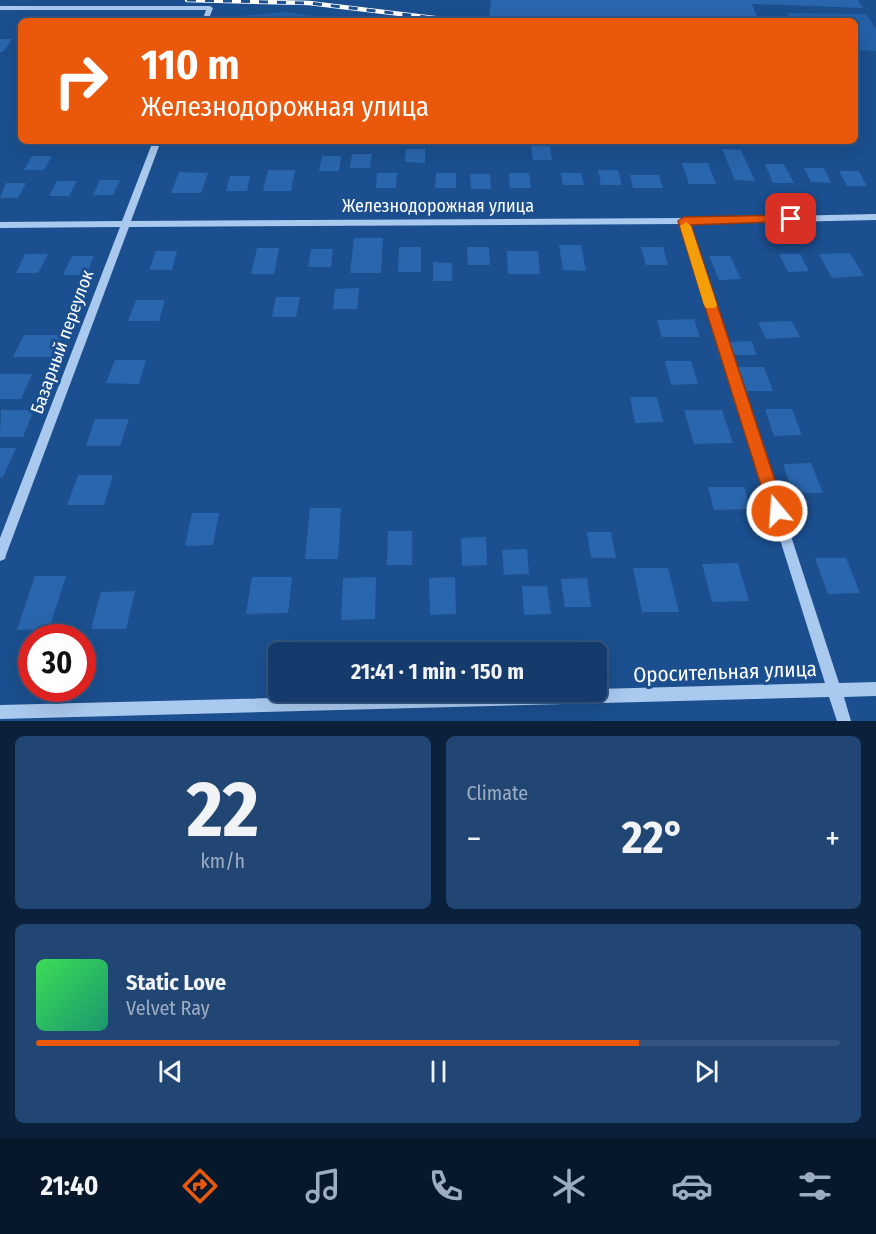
<!DOCTYPE html>
<html lang="en">
<head>
<meta charset="utf-8">
<style>
	body { margin:0; font-family:"Fira Sans Condensed",sans-serif; background:#214673; color:#f1f3f6; height:100vh; display:flex; flex-direction:column; font-size:22px; white-space:nowrap }
	* { box-sizing:border-box; margin:0 }
	p { font-size:20px; color:#9dadc1 }
	.icon { flex:none; width:33px; height:33px; fill:none; stroke:currentColor; stroke-width:2; stroke-linecap:round; stroke-linejoin:round }
	.map { position:relative; height:721px; overflow:hidden }
	.drawer { display:flex; flex-direction:column; gap:15px; padding:15px; background:#0b203b; flex:1 }
	.drawer>* { flex:none }
	.top-card { position:absolute; left:18px; top:18px; width:840px; height:126px; border-radius:9px; box-shadow:0 6px 24px #0002,0 0 0 2px #33557e; background:#ea580c; color:#fff; overflow:hidden }
	.speed { position:absolute; left:18px; top:624px; display:flex; gap:12px; font-size:30px; font-weight:700; text-align:center }
	.speed>* { display:grid; place-content:center; width:78px; height:78px; border-radius:50%; background:#143b6b; box-shadow:0 6px 24px #0002,0 0 0 2px #33557e; line-height:1 }
	.speed .limit { border:9px solid #d22; background:#fff; color:#111 }
	.pin { position:absolute; display:grid; place-items:center; width:51px; height:51px; color:#fff; margin:-26px; border-radius:12px; box-shadow:0 3px 9px #0006 }
	.me { position:absolute; width:66px; margin:-33px; rotate:342deg; stroke-linejoin:round; filter:drop-shadow(0 0 4px #0008) }
	.turn { display:flex; align-items:center; gap:21px; height:126px; padding:0 24px; font-size:27px }
	.turn .icon { width:78px; height:78px; stroke-width:2.5 }
	.turn b { display:block; font-size:42px; line-height:51px }
	.big { font-size:45px; font-weight:700; line-height:1.1 }
	.drawer .tile { flex:1; display:flex; flex-direction:column; justify-content:center; gap:9px; min-width:0; padding:0 21px; border-radius:9px; background:#214673 }
	.drawer .dial { align-items:center; gap:0 }
	.dial b { font-size:78px; line-height:1 }
	.song { display:flex; align-items:center; gap:18px }
	.cover { width:72px; height:72px; border-radius:9px; background:linear-gradient(135deg,hsl(130 70% 55%),hsl(160 70% 35%)) }
	.played { height:6px; border-radius:3px; background:linear-gradient(90deg,#ea580c 75%,#33557e 75%) }
	.keys { display:flex; justify-content:space-around; direction:ltr }
	.heat { display:flex; justify-content:space-between; align-items:center; font-size:33px; direction:ltr }
	.drawer .tiles { flex:1; display:grid; gap:15px; grid-template-columns:1fr 1fr }
	.tile:last-child { grid-column:span 2 }
	.trip { position:absolute; left:268px; top:642px; width:339px; height:60px; border-radius:9px; background:#143b6b; box-shadow:0 6px 24px #0002,0 0 0 2px #33557e; font-weight:700; line-height:60px; text-align:center }
	.tab-bar { display:flex; height:96px; justify-content:space-around; align-items:center; background:#08182b; color:#9dadc1 }
	.tab-bar .icon { width:42px; height:42px }
	.tab-bar .on { color:#ea580c }
	.tab-bar b { font-size:27px; color:#f1f3f6 }
	.map>svg:first-child { display:block }
	.green { fill:#2461a8 }
	.building { fill:#2a66ad }
	.lines { fill:none; stroke-linecap:round; stroke-linejoin:round }
	.minor { fill:#a9c9ee; fill-rule:evenodd }
	.rail-casing { stroke:#fff; stroke-width:4.5 }
	.rail { stroke:#1b4f8f; stroke-width:3; stroke-dasharray:9; stroke-linecap:butt }
	.route { fill:#ea580c; stroke:#983908; stroke-width:1.5 }
	.slow { fill:#f59e0b }
	.labels { text-anchor:middle; stroke-width:6; stroke-linejoin:round; paint-order:stroke }
	.street-label { font-size:18px; fill:#fff; stroke:#1b4f8f }
	.near-street-label { font-size:21px; fill:#fff; stroke:#1b4f8f }
</style>
</head>
<body>
<div class="map">
<svg width="876" height="721" viewBox="0 0 876 721">
	<rect width="100%" height="100%" fill="#1b4f8f"/>
	<g class="green">
		<polygon points="286,12 349,21 215,21 216,18"/>
		<polygon points="787,13 866,14 876,28 876,51 855,50 855,21 792,21"/>
	</g>
	<g class="building">
		<polygon points="491,0 858,0 863,8 752,4 759,21 554,21 489,17"/>
		<polygon points="0,39 12,39 3,52 0,52"/>
		<polygon points="531,146 550,146 552,160 533,160"/>
		<polygon points="406,149 425,149 425,163 405,162"/>
		<polygon points="722,149 741,150 755,181 735,180"/>
		<polygon points="352,154 372,154 370,168 350,168"/>
		<polygon points="32,156 52,156 44,170 24,170"/>
		<polygon points="322,156 341,156 339,171 319,171"/>
		<polygon points="682,163 708,163 716,184 689,184"/>
		<polygon points="765,164 784,164 794,183 773,183"/>
		<polygon points="804,168 824,168 831,183 811,182"/>
		<polygon points="268,170 295,170 291,191 263,191"/>
		<polygon points="598,170 618,170 622,185 601,185"/>
		<polygon points="839,171 859,171 867,186 847,186"/>
		<polygon points="179,172 208,173 201,193 171,193"/>
		<polygon points="377,173 397,173 396,188 376,188"/>
		<polygon points="436,173 456,173 456,188 435,188"/>
		<polygon points="509,173 529,173 531,188 510,188"/>
		<polygon points="561,173 581,173 584,185 563,185"/>
		<polygon points="470,174 490,174 491,189 471,189"/>
		<polygon points="630,175 659,175 663,188 633,188"/>
		<polygon points="230,176 250,176 247,191 226,191"/>
		<polygon points="100,180 120,180 113,195 93,195"/>
		<polygon points="57,181 77,181 69,196 49,196"/>
		<polygon points="6,183 26,183 18,198 0,198"/>
		<polygon points="354,238 383,238 381,273 350,273"/>
		<polygon points="559,245 581,245 586,271 563,270"/>
		<polygon points="399,247 421,247 421,272 398,272"/>
		<polygon points="467,247 489,247 490,265 468,265"/>
		<polygon points="641,247 663,247 668,265 646,265"/>
		<polygon points="257,248 279,248 274,274 251,274"/>
		<polygon points="311,249 333,249 331,267 308,267"/>
		<polygon points="156,251 177,251 172,270 149,270"/>
		<polygon points="507,251 538,251 540,274 508,274"/>
		<polygon points="850,253 864,276 832,278 819,254"/>
		<polygon points="25,254 48,254 38,273 16,273"/>
		<polygon points="779,254 800,254 809,271 788,272"/>
		<polygon points="72,256 94,256 86,275 63,275"/>
		<polygon points="709,256 730,256 741,279 719,280"/>
		<polygon points="433,262 452,263 452,281 433,281"/>
		<polygon points="359,288 357,309 333,309 335,289"/>
		<polygon points="276,297 300,297 296,317 272,317"/>
		<polygon points="136,300 165,300 159,321 128,321"/>
		<polygon points="694,319 700,337 662,337 657,320"/>
		<polygon points="792,321 800,337 766,339 758,322"/>
		<polygon points="24,335 64,335 54,357 13,357"/>
		<polygon points="752,341 756,355 734,355 729,342"/>
		<polygon points="115,360 146,360 139,384 106,383"/>
		<polygon points="665,361 691,361 698,384 671,385"/>
		<polygon points="738,367 764,367 773,391 747,391"/>
		<polygon points="0,374 32,374 21,399 0,399"/>
		<polygon points="630,397 657,397 663,422 635,423"/>
		<polygon points="765,409 792,409 802,435 774,436"/>
		<polygon points="1,410 34,410 23,437 0,437"/>
		<polygon points="684,410 722,410 733,443 694,444"/>
		<polygon points="95,419 129,419 120,446 86,446"/>
		<polygon points="0,448 16,448 3,477 0,477"/>
		<polygon points="811,463 823,493 793,493 783,464"/>
		<polygon points="78,475 113,475 104,505 67,505"/>
		<polygon points="708,487 744,487 751,509 714,510"/>
		<polygon points="310,508 341,508 338,559 305,559"/>
		<polygon points="192,513 219,513 213,545 185,546"/>
		<polygon points="388,531 412,531 412,565 387,565"/>
		<polygon points="587,532 611,532 616,558 591,558"/>
		<polygon points="486,537 487,565 462,566 461,538"/>
		<polygon points="527,549 529,574 504,575 502,550"/>
		<polygon points="815,558 846,558 860,593 828,594"/>
		<polygon points="738,563 749,601 712,602 702,564"/>
		<polygon points="633,568 668,568 679,612 642,612"/>
		<polygon points="35,576 66,576 49,629 17,630"/>
		<polygon points="252,577 292,577 288,613 246,614"/>
		<polygon points="376,577 375,619 341,620 343,578"/>
		<polygon points="455,577 456,614 430,615 429,578"/>
		<polygon points="587,578 591,607 565,607 561,579"/>
		<polygon points="522,586 547,586 551,614 524,615"/>
		<polygon points="135,591 126,629 91,629 101,592"/>
	</g>
	<g class="lines">
		<g class="minor">
			<polygon points="0,6 210,6 213,8 208,21 202,21 206,10 0,10"/>
			<polygon points="153,141 161,141 131,221 684,218 876,214 876,220 689,224 839,683 876,682 876,696 844,697 851,721 837,721 829,697 0,719 0,705 506,692 597,692 597,689 825,683 681,224 129,227 6,555 5,559 0,561 0,538 120,227 0,228 0,222 122,221"/>
		</g>
		<g class="rail-casing">
			<polyline id="rail" points="187,0 309,3 459,21"/>
		</g>
		<use href="#rail" class="rail"/>
	</g>
	<polygon class="route" points="791,215 795,216 795,221 691,225 785,511 782,517 777,519 771,517 769,511 678,221 684,217"/>
	<polygon class="slow" points="686,222 691,226 717,305 715,308 706,308 704,305 680,226"/>
	<g class="labels">
		<g class="street-label">
			<text x="438" y="212">Железнодорожная улица</text>
			<text transform="translate(62 342) rotate(-70)" y="6">Базарный переулок</text>
		</g>
		<g class="near-street-label">
			<text transform="translate(725 672) rotate(-2)" y="7">Оросительная улица</text>
		</g>
	</g>
</svg>
<div class="speed"><div class="limit">30</div></div>
<div class="pin" style="left:791px;top:219px;background:#d93025"><svg class="icon" aria-label="arrive" viewBox="0 0 24 24"><path d="M6 21V4h12l-3 4 3 4H6"/></svg></div>
<svg class="me" style="left:777px;top:511px" viewBox="-20 -20 40 40"><circle r="17" fill="#ea580c" stroke="#fff" stroke-width="3"/><path d="M0-11L8 9 0 5-8 9z" fill="#fff"/></svg>
<div class="trip">21:41 · 1 min · 150 m</div>
<div class="top-card">
<div class="turn"><svg class="icon" aria-label="right" viewBox="0 0 24 24"><path d="M7 20v-9h11M14 6l5 5-5 5"/></svg><div><b>110 m</b>Железнодорожная улица</div></div>
</div>
</div>
<section class="drawer">
<div class="tiles">
<div class="tile dial"><b>22</b><p>km/h</p></div>
<div class="tile"><p>Climate</p>
<div class="heat"><a>−</a><b class="big">22°</b><a>+</a></div>
</div>
<div class="tile">
<div class="song"><i class="cover"></i><div><b>Static Love</b><p>Velvet Ray</p></div></div>
<div class="played"></div>
<div class="keys"><svg class="icon" aria-label="previous" viewBox="0 0 24 24"><path d="M18 5L8 12l10 7zM5 5v14"/></svg><svg class="icon" aria-label="pause" viewBox="0 0 24 24"><path d="M8 5v14M16 5v14"/></svg><svg class="icon" aria-label="next" viewBox="0 0 24 24"><path d="M6 5l10 7-10 7zM19 5v14"/></svg></div>
</div>
</div>
</section>
<nav class="tab-bar">
<b>21:40</b>
<svg class="icon on" aria-label="directions" viewBox="0 0 24 24"><path d="M12 3l9 9-9 9-9-9zM9 14v-3h6M13 9l2 2-2 2"/></svg>
<svg class="icon" aria-label="music" viewBox="0 0 24 24"><path d="M9 18V5l10-2v13"/><circle cx="6" cy="18" r="3"/><circle cx="16" cy="16" r="3"/></svg>
<svg class="icon" aria-label="phone" viewBox="0 0 24 24"><path d="M5 4h4l2 5-3 2q2 4 5 5l2-3 5 2v4C11 20 4 13 5 4z"/></svg>
<svg class="icon" aria-label="climate" viewBox="0 0 24 24"><path d="M12 3v18M4 7l16 10M4 17L20 7"/></svg>
<svg class="icon" aria-label="car" viewBox="0 0 24 24"><path d="M5 17H2v-5l4-1 3-4h7l3 4 3 1v5h-3M9 17h6M6 11h13"/><circle cx="7" cy="17" r="2"/><circle cx="17" cy="17" r="2"/></svg>
<svg class="icon" aria-label="filters" viewBox="0 0 24 24"><path d="M4 7h16M4 17h16"/><circle cx="9" cy="7" r="2"/><circle cx="15" cy="17" r="2"/></svg>
</nav>
</body>
</html>
